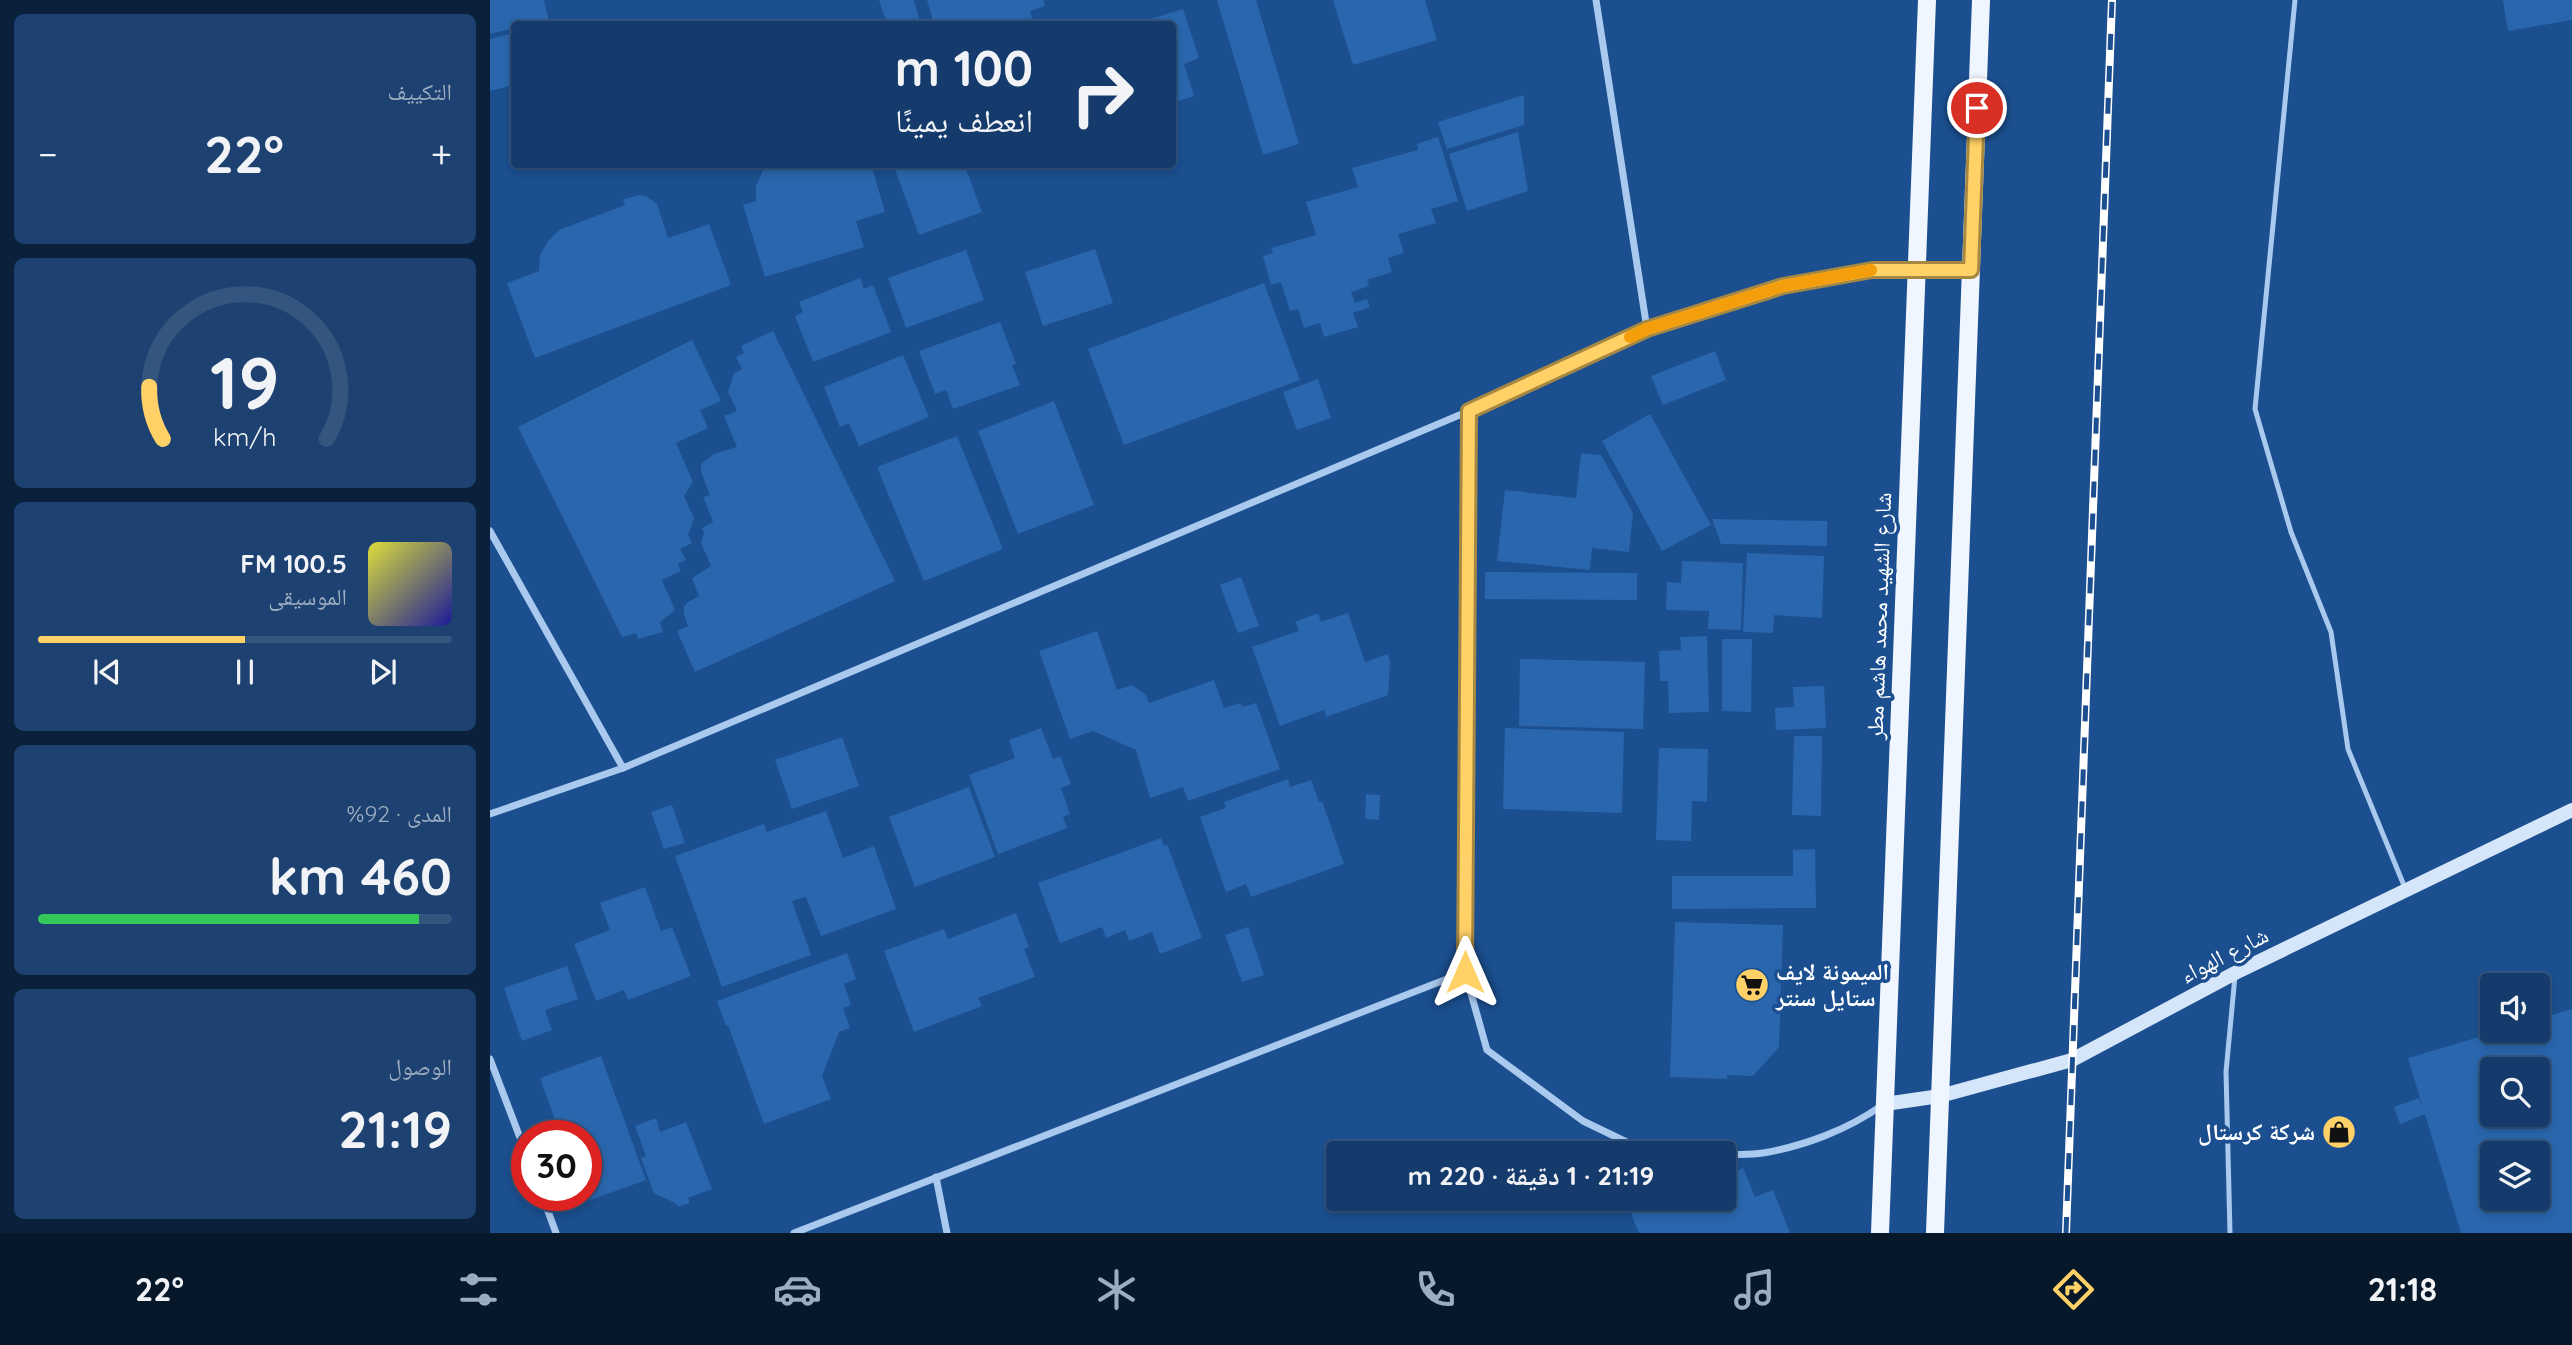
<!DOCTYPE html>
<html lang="ar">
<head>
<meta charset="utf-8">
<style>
	body { margin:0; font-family:Quicksand,"Noto Naskh Arabic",sans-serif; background:#1d4271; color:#f1f3f6; direction:rtl; height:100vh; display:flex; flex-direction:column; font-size:26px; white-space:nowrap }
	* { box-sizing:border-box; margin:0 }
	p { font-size:23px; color:#9dadc1 }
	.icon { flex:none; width:38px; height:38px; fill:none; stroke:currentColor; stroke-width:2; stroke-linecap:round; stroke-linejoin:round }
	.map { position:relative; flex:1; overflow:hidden; direction:ltr }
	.side { display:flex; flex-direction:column; gap:14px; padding:14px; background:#0b203b; width:490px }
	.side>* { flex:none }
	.guide { position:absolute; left:21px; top:21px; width:665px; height:147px; border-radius:7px; box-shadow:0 4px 10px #0003,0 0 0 2px #33557e; direction:rtl; background:#143b6b; color:#f1f3f6; overflow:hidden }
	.buttons { position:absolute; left:1990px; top:973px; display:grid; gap:14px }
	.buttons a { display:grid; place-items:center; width:70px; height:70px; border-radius:7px; background:#143b6b; box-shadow:0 4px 10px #0003,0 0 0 2px #33557e; font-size:35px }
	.speed { position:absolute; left:21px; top:1120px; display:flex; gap:14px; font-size:35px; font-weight:700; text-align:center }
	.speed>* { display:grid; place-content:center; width:91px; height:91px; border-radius:50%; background:#143b6b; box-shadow:0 4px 10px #0003,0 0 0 2px #33557e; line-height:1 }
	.speed .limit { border:10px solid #d22; background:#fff; color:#111 }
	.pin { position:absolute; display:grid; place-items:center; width:60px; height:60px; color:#fff; margin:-30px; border:4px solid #fff; border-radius:50%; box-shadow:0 2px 7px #0007 }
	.me { position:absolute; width:77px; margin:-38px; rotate:0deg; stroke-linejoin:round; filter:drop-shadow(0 0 5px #0008) }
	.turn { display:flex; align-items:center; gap:24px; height:147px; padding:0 28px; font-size:32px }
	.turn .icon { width:91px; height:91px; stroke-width:2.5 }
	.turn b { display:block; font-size:49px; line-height:60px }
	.big { font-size:52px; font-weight:700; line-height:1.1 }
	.side .widget { flex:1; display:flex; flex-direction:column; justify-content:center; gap:10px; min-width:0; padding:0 24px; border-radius:10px; background:#1d4271 }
	.side .dial { align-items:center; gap:0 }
	.dial svg { height:182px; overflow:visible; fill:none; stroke:#33557e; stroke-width:7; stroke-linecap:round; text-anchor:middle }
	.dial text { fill:#f1f3f6; stroke:none }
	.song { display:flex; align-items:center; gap:21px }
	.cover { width:84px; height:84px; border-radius:10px; background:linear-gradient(135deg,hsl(60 70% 55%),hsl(240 70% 35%)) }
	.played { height:7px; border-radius:4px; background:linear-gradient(90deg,#ffd166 50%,#33557e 50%) }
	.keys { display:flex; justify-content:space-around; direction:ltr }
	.heat { display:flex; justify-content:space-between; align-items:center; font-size:38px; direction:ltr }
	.charge { height:10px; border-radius:5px; background:linear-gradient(90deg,#34c759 92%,#33557e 0) }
	.trip { position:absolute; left:836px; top:1141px; width:410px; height:70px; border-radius:7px; background:#143b6b; box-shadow:0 4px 10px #0003,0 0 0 2px #33557e; font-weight:700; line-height:70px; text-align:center; direction:rtl }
	.tabs { display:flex; height:112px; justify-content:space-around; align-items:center; background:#08182b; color:#9dadc1 }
	.tabs .icon { width:49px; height:49px }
	.tabs .current { color:#ffd166 }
	.tabs b { font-size:32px; color:#f1f3f6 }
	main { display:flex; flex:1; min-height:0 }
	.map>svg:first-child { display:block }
	.building { fill:#2a66ad; fill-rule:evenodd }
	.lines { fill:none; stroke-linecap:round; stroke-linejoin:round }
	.lane { stroke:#a9c9ee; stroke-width:5 }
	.street { stroke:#a9c9ee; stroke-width:7 }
	.secondary { stroke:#d6e6fa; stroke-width:14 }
	.primary { stroke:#f0f6ff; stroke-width:18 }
	.rail-casing { stroke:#fff; stroke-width:8 }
	.rail { stroke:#1b4f8f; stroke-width:5; stroke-dasharray:16; stroke-linecap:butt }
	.route-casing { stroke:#a68842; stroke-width:18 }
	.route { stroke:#ffd166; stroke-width:12 }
	.slow { stroke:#f59e0b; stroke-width:12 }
	.labels { text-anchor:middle; stroke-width:7; stroke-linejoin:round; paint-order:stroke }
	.street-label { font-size:23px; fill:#fff; stroke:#1b4f8f }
	.poi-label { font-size:23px; font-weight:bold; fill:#fff; stroke:#1b4f8f; text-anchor:start }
</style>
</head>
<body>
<main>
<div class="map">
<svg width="2082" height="1233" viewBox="0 0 2082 1233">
	<rect width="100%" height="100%" fill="#1b4f8f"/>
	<g class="building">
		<polygon points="0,0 54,0 59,21 45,24 24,24 24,28 0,34"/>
		<polygon points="389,0 424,0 429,19 412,24 397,24"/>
		<polygon points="437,0 553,0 555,6 540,11 542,19 533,21 534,24 444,24"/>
		<polygon points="727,0 766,0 809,144 773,155"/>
		<polygon points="843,0 935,0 947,40 863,65"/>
		<polygon points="2013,0 2082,0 2082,20 2018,31"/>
		<polygon points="693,9 709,58 694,64 704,96 682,103 682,24 645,24"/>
		<polygon points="24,33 24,85 0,91 0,39"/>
		<polygon points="1034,95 1034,125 957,149 948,122"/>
		<polygon points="1028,132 1038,191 977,211 959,154"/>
		<polygon points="948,137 968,201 941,209 946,223 908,234 914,253 898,258 902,272 877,280 879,286 861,292 865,303 877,299 880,307 863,313 868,327 834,337 830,323 814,328 808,309 800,311 791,282 781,285 773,256 783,253 781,248 826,235 816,202 868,187 862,168 928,150 927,144"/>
		<polygon points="279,164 381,164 395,212 366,221 374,247 275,277 253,205 266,201 266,186 272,172"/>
		<polygon points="403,164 474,164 492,212 429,235"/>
		<polygon points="148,195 156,196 167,204 178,238 219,224 241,285 45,358 17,283 49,271 50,255 58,241 69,230 135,205 133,200"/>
		<polygon points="605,249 623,303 553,326 535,272"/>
		<polygon points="476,250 494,300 416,328 398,278"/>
		<polygon points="370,278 374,289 383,285 401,332 323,362 305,316 313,312 309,302"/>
		<polygon points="774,283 810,380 634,445 598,349"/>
		<polygon points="510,322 526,364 522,365 530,385 463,409 456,390 445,394 429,351"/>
		<polygon points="283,331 405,581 205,672 187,631 198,626 194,614 194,607 198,602 209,596 202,578 221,566 211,543 214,533 212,528 223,522 213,497 220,495 211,472 211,464 224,454 247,447 234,416 247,411 238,392 244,373 252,369 246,357 254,353 251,346"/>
		<polygon points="202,340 231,401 210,410 218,428 186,443 203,482 194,496 204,518 198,535 202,543 190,549 196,560 188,564 191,571 172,580 185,610 170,622 173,632 148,639 146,633 132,637 28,427"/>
		<polygon points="1225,351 1236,380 1173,405 1161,376"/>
		<polygon points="413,355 439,417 369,446 359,423 350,427 334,387"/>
		<polygon points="828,379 841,418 807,430 793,392"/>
		<polygon points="564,401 604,505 528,534 488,431"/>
		<polygon points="1160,414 1221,525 1172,551 1112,441"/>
		<polygon points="467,436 513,549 434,581 387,467"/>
		<polygon points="1091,453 1111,455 1143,513 1139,552 1102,548 1100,570 1007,561 1015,490 1086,498"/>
		<polygon points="1222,519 1337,521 1337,546 1231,544"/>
		<polygon points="1257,553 1334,556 1332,618 1284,615 1283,633 1253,632"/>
		<polygon points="1192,561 1253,563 1251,630 1218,629 1219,611 1176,610 1177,582 1191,583"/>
		<polygon points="995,572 1147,573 1147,600 995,599"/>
		<polygon points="751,577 769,626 748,633 730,585"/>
		<polygon points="828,613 831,622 858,613 875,662 898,654 900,662 898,695 836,717 834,710 790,726 762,647 809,631 805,622"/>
		<polygon points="607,631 627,690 642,685 656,695 659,703 724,680 734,708 751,703 752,707 766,703 790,769 698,801 693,787 660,798 646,750 603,731 580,739 549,651"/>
		<polygon points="1217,636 1219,712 1179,713 1178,681 1170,681 1169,651 1191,650 1190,637"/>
		<polygon points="1232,639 1262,639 1261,712 1232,711"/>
		<polygon points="1030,659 1155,662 1153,729 1029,726"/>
		<polygon points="1334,686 1336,728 1286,730 1285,708 1304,707 1303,687"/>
		<polygon points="551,728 563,759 570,756 581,784 571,788 580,814 573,817 577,828 508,854 479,775 525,758 519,740"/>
		<polygon points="1015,728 1134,732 1132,813 1013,809"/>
		<polygon points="1304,736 1332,736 1331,816 1302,815"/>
		<polygon points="352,737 369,786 302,809 285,760"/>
		<polygon points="1169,748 1218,749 1217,802 1202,801 1201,841 1166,840"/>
		<polygon points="798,779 800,787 821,780 829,802 832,801 854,864 761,897 756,884 736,892 710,817 736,808 734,802"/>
		<polygon points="479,787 505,857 425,887 399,817"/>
		<polygon points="876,794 890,795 889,820 875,819"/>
		<polygon points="182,805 195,843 174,849 161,812"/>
		<polygon points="336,811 353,858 384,846 406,909 331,936 316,897 302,901 321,955 232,987 185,856 274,824 277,832"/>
		<polygon points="671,838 674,846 677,844 712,938 670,954 662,932 639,941 635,930 616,938 612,927 570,943 548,883"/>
		<polygon points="1325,849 1326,908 1182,909 1182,876 1303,876 1303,850"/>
		<polygon points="155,887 171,931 182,927 201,976 138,1000 134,990 106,1001 84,944 120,930 110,903"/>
		<polygon points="526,913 539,947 534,949 545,977 488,998 492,1006 424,1032 394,951 454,929 458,939"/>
		<polygon points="1185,922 1293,925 1289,1047 1263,1076 1237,1075 1237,1079 1180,1077"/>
		<polygon points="758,927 774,975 752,982 735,935"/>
		<polygon points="357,953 366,979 354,984 361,1005 353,1008 360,1028 349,1032 332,1076 341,1099 274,1124 238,1025 236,1026 227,1001"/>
		<polygon points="77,966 88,999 55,1010 62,1030 32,1041 14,988"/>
		<path d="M2082 1009V1233H1971L1935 1114 1910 1124 1904 1107 1929 1098 1933 1108 1918 1058 2009 1031H2048V1019ZM2002 1069H2048V1115H2002ZM2002 1153H2048V1199H2002Z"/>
		<polygon points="111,1056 156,1180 95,1202 92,1195 96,1195 96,1136 71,1136 50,1078"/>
		<polygon points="166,1118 170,1132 196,1122 222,1189 198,1198 200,1203 187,1207 187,1204 164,1193 151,1158 156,1156 145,1126"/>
		<polygon points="1253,1168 1265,1197 1283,1190 1300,1233 1149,1233 1141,1214 1178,1199 1234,1199 1234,1176"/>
	</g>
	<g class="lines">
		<g class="lane">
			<polyline points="1805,0 1765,409 1801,532 1841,632 1858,749 1915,888"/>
			<polyline points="1740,1233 1736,1072 1745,976"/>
		</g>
		<g class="street">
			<polyline points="1106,0 1157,329"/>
			<polyline points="0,531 133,768 979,411 1157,329 1293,286 1382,270 1481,270"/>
			<polyline points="0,814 133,768"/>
			<polyline points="975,972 979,411"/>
			<polyline points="0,1059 37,1156"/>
			<path d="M1234 1155C1246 1154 1260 1155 1273 1153 1314 1146 1357 1130 1391 1106"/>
			<polyline points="446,1177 457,1233"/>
			<polyline points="52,1195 66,1233"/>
			<polyline points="304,1233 975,972 997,1050 1093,1121 1149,1148 1177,1153"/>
		</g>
		<polyline class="secondary" points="1395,1104 1450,1096 1582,1060 1745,973 2082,810"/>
		<g class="primary">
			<polyline points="1390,1233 1437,0"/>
			<polyline points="1445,1233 1491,0"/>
		</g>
		<g class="rail-casing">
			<polyline id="rail" points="1576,1233 1622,0"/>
		</g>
		<use href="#rail" class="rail"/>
	</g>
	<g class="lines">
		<g class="route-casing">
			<polyline id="route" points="975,972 979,411 1157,329 1293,286 1382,270 1481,270 1487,108"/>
		</g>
		<use href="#route" class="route"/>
		<polyline class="slow" points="1140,337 1157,329 1293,286 1381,270"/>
	</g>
	<defs>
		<g id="supermarket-disc" transform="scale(1.75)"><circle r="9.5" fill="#ffd166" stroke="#1b4f8f"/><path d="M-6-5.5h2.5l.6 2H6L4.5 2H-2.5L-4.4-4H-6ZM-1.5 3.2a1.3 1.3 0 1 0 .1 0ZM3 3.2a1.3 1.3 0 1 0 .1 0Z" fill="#111"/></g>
		<g id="shop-disc" transform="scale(1.75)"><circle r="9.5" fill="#ffd166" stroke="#1b4f8f"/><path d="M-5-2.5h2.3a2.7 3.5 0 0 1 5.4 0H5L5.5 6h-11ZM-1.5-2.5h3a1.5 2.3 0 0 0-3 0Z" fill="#111"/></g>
	</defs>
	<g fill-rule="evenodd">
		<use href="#supermarket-disc" x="1262" y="985"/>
		<use href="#shop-disc" x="1849" y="1132"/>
	</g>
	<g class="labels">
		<g class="street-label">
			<text transform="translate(1389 616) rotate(-88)" y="8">شارع الشهيد محمد هاشم مطر</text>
			<text transform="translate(1734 955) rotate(-27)" y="8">شارع الهواء</text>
		</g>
		<g class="poi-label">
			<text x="1286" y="980">الميمونة لايف<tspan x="1286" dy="26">ستايل سنتر</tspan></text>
			<text x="1825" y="1140" text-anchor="end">شركة كرستال</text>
		</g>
	</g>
</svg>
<div class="buttons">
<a><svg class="icon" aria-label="sound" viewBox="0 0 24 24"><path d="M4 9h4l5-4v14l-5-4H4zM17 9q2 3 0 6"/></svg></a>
<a><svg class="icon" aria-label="search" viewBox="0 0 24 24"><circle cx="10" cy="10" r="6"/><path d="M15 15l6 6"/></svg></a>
<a><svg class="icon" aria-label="layers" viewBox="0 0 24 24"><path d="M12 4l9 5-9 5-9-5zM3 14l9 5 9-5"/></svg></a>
</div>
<div class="speed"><div class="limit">30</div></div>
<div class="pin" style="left:1487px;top:108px;background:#d93025"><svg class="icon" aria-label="arrive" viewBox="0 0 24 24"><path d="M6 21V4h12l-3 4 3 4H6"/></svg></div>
<svg class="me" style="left:975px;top:972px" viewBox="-20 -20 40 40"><path d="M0-17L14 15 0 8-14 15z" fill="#ffd166" stroke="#fff" stroke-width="4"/></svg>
<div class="trip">21:19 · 1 دقيقة · 220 m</div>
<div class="guide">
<div class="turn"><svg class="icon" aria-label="right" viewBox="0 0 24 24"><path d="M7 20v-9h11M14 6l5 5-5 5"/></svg><div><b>100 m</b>انعطف يمينًا</div></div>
</div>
</div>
<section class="side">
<div class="widget"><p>التكييف</p>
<div class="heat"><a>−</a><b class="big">22°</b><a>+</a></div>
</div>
<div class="widget dial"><svg viewBox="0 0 100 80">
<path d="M14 69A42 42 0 1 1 86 69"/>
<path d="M14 69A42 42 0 0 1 8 46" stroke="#ffd166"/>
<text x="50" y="56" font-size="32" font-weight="700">19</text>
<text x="50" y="72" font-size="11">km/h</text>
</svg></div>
<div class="widget">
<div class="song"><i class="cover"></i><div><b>100.5 FM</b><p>الموسيقى</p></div></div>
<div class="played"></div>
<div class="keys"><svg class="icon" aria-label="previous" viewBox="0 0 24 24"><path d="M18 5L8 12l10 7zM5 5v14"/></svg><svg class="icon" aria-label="pause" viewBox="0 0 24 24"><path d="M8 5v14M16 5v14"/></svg><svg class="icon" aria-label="next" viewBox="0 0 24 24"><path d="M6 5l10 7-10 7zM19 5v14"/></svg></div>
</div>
<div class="widget"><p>المدى · 92%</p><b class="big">460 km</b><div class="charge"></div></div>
<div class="widget"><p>الوصول</p><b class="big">21:19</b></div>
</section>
</main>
<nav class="tabs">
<b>21:18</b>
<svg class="icon current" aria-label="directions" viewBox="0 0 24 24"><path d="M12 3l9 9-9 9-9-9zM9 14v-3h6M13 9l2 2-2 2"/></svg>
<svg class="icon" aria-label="music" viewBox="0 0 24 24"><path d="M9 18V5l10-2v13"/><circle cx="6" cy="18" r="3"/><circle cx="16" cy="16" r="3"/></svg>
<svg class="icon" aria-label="phone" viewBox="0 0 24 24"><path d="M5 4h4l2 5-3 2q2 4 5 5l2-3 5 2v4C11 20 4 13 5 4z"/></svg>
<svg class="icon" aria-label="climate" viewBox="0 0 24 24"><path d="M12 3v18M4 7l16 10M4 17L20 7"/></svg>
<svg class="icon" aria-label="car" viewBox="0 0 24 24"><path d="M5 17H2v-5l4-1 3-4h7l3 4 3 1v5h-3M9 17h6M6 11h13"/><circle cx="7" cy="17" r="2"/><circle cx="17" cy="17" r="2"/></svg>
<svg class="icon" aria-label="filters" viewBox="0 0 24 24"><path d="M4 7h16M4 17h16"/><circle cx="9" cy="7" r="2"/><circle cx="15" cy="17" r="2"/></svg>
<b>22°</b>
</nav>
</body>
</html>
